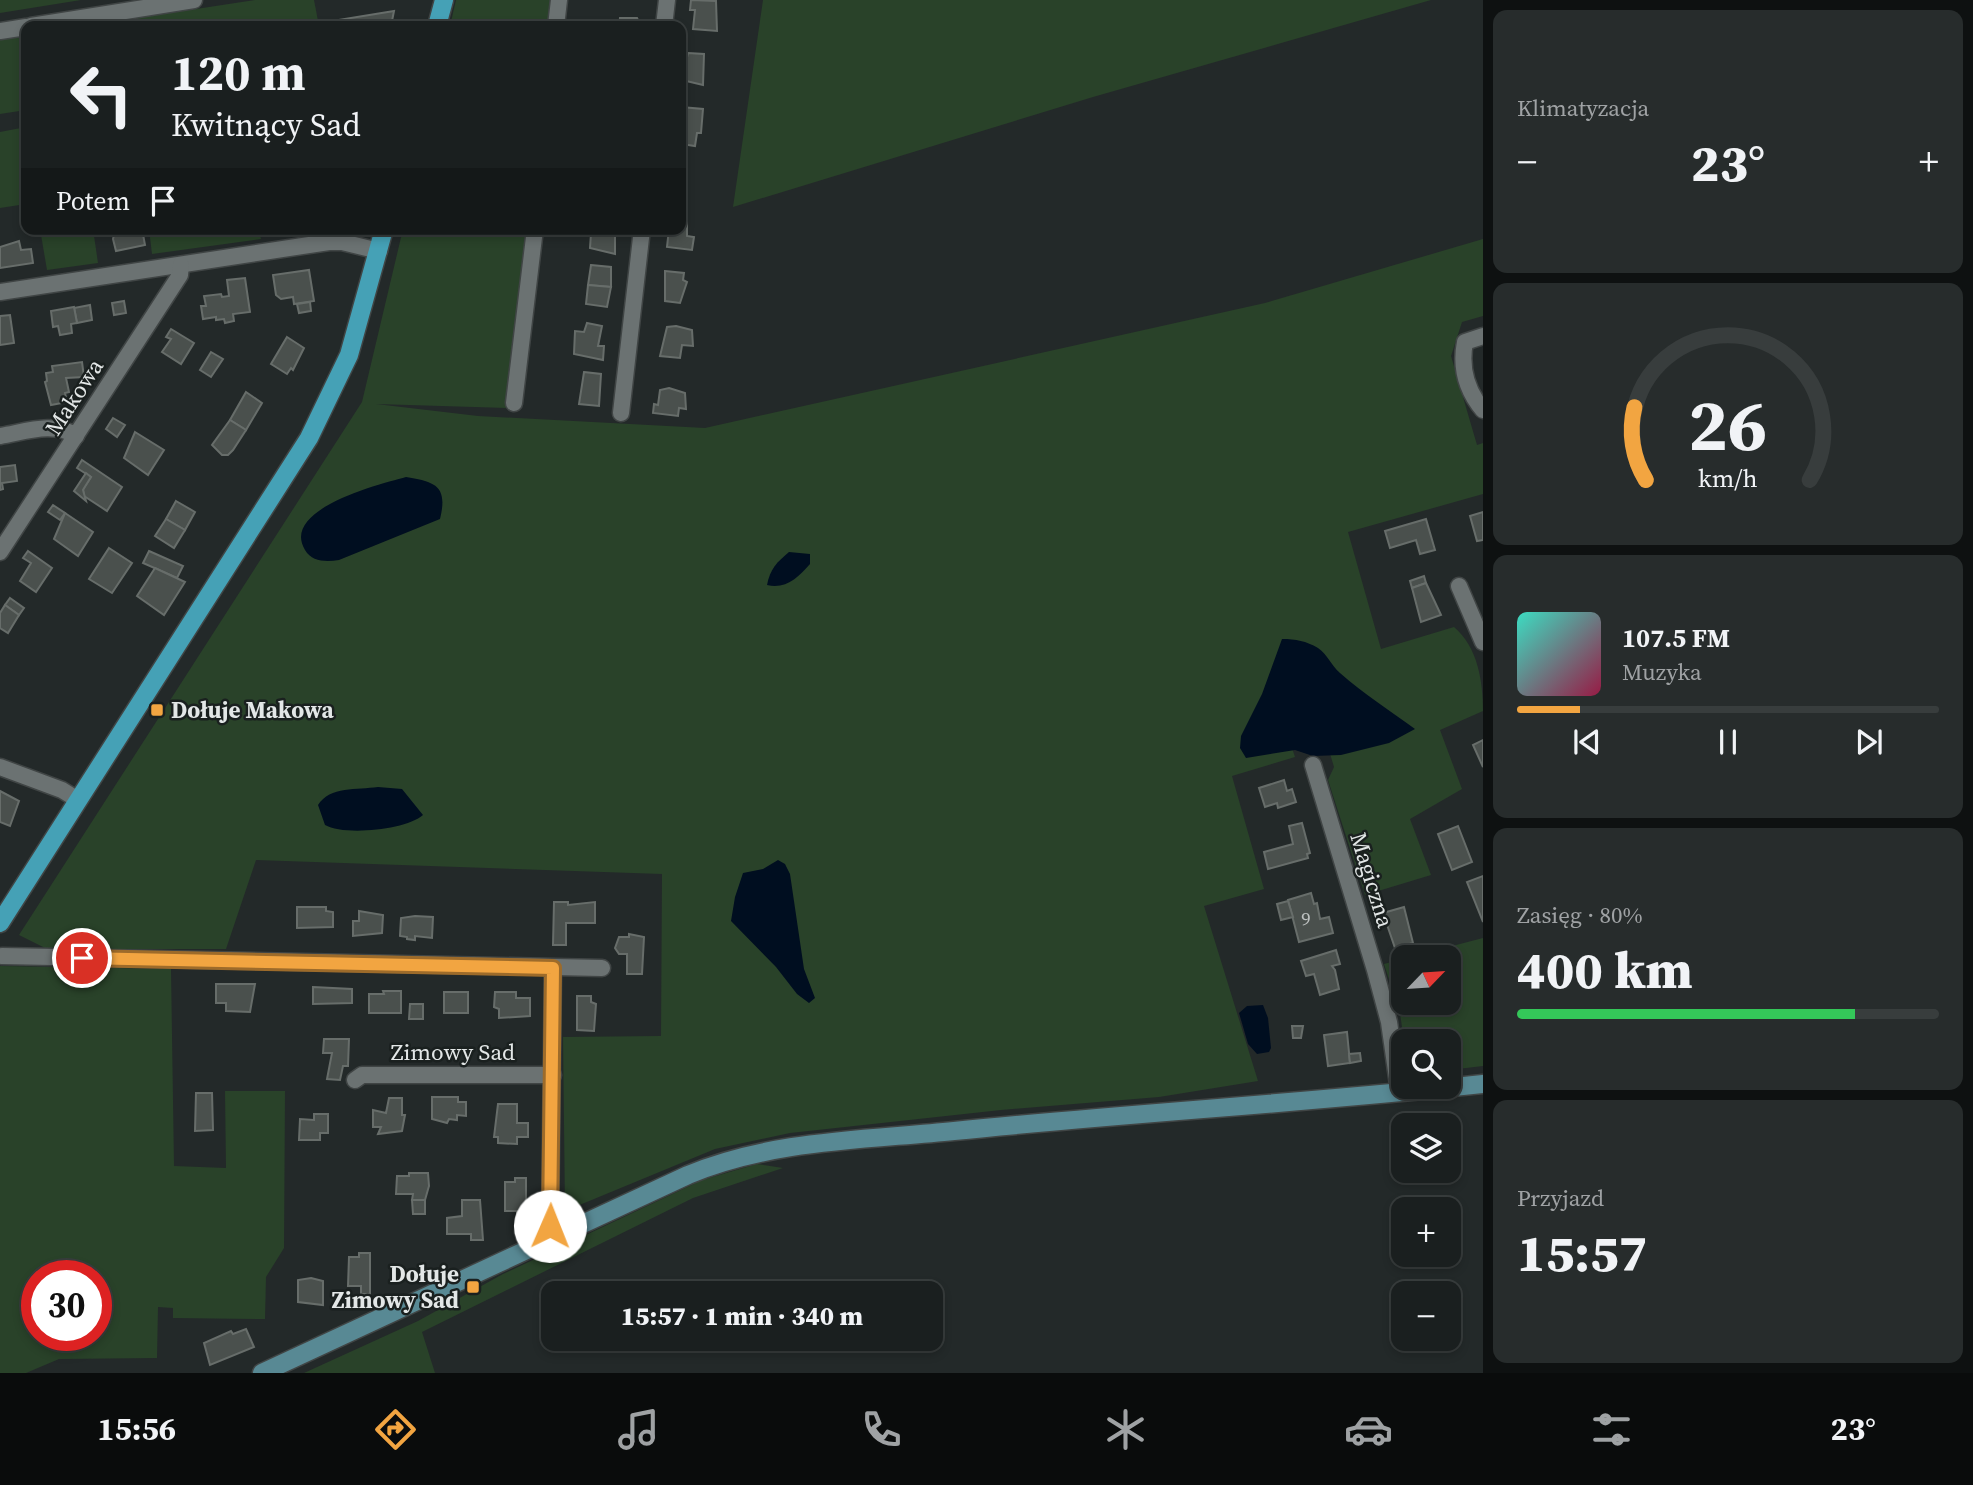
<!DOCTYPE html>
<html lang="pl">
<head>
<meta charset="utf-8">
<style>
	body { margin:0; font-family:"Source Serif 4",serif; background:#272c2c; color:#f1f3f6; height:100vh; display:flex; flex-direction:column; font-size:26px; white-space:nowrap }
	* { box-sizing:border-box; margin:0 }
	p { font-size:23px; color:#9fa2a4 }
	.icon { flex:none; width:38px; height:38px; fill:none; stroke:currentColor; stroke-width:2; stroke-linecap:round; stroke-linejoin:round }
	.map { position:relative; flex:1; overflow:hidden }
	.panel { display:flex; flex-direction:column; gap:10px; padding:10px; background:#0e1111; width:490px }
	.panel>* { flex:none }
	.banner { position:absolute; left:21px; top:21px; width:665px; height:214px; border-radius:14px; box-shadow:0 4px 10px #0003,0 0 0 2px #383d3d; background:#1a1f1f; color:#f1f3f6; overflow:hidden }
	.needle { width:46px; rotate:65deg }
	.controls { position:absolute; left:1391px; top:945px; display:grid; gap:14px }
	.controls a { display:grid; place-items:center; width:70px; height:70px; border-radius:14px; background:#1a1f1f; box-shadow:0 4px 10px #0003,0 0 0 2px #383d3d; font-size:35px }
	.speed { position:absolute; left:21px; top:1260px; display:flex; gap:14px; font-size:35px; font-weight:700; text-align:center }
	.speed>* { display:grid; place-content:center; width:91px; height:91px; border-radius:50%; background:#1a1f1f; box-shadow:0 4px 10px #0003,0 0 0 2px #383d3d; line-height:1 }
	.speed .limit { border:10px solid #d22; background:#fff; color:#111 }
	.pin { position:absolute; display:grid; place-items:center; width:60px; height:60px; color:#fff; margin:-30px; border:4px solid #fff; border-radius:50%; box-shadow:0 2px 7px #0007 }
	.me { position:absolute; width:77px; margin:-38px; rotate:1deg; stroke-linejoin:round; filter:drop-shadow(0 0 5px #0008) }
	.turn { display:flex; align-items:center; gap:24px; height:147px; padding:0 35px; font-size:32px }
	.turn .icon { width:91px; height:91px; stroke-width:2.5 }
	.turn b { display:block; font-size:49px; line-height:60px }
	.then { display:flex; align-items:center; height:66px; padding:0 35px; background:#0003; gap:14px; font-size:26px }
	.big { font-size:52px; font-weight:800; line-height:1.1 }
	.panel .card { flex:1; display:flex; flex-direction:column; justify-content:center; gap:10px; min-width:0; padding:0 24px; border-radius:14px; background:#272c2c }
	.panel .dial { align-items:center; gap:0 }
	.dial svg { height:182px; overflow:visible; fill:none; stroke:#383d3d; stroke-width:7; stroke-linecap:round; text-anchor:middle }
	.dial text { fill:#f1f3f6; stroke:none }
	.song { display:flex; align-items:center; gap:21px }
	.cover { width:84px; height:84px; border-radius:10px; background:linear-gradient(135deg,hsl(170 70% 55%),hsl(340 70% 35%)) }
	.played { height:7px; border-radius:4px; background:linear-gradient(90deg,#f2a541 15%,#383d3d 15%) }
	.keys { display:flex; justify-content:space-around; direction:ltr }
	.heat { display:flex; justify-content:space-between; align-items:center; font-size:38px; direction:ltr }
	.charge { height:10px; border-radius:5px; background:linear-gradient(90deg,#34c759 80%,#383d3d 0) }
	.trip { position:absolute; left:541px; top:1281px; width:402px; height:70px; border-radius:14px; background:#1a1f1f; box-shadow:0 4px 10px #0003,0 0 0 2px #383d3d; font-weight:800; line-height:70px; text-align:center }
	.dock { display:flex; height:112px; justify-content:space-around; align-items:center; background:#0a0c0c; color:#9fa2a4 }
	.dock .icon { width:49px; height:49px }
	.dock .active { color:#f2a541 }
	.dock b { font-size:32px; color:#f1f3f6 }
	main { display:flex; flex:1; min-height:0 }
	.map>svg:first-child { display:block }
	.green { fill:#294229; fill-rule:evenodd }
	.water { fill:#000e20 }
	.building { fill:#4a504d; stroke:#676d6a; stroke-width:2 }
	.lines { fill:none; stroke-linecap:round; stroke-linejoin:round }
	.street-casing { stroke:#404545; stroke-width:19 }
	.secondary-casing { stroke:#404545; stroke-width:21 }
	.primary-casing { stroke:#404545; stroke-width:21 }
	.street { stroke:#6b7272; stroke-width:16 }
	.secondary { stroke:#588994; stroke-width:18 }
	.primary { stroke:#45a1b6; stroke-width:18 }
	.route-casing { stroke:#9d6b2a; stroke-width:18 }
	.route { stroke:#f2a541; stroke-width:12 }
	.poi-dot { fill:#f2a541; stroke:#1a201f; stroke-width:2.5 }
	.labels { text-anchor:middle; stroke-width:5; stroke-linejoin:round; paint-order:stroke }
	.number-label { font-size:19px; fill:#bdc1c0 }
	.street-label { font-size:23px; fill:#e3e7e7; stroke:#1a201f }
	.poi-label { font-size:23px; font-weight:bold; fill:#e3e7e7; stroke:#1a201f; text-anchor:start }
</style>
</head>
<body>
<main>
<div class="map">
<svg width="1483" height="1373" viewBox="0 0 1483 1373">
	<rect width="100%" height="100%" fill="#232929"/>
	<g class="green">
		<polygon points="0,0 81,0 0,13"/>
		<polygon points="255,0 314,0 319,26 138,26 137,18"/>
		<polygon points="456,0 553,0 550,26 450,26"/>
		<polygon points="763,0 1431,0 1093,97 733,207"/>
		<polygon points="26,36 26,110 0,114 0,40"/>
		<polygon points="26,127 26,204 0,208 0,132"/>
		<polygon points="40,229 93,229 98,263 47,270"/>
		<polygon points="149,229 259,229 261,239 152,254"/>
		<path d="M403 229H527L507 408 376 404 478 416 705 428 1265 303 1483 239V316L1462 322 1451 356 1477 445 1483 443V494L1348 532 1381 649 1454 627C1478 647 1483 682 1483 711L1440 730 1462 789 1410 819 1431 875 1365 895 1328 780 1334 767 1325 737 1292 748 1295 757 1232 776 1264 889 1204 906 1258 1081 1159 1097 1001 1110 790 1133 715 1149 565 1211 563 1037 661 1036 662 874 256 860 226 949H47L19 935 362 402Z"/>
		<polygon points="1483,938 1483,1066 1449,1070 1449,1041 1404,1041 1400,1013 1384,964 1403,959 1404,1003 1449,1003 1449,957 1410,957"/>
		<path d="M0 966 171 969 174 1166 226 1168 225 1091H285L284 1248 266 1277 265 1319 173 1318V1308L158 1307 157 1358 59 1359 26 1373H0ZM37 1276H96V1335H37Z"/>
		<polygon points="757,1164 783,1168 693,1198 422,1332 435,1373 304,1373 418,1321 503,1274 702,1180"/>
	</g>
	<g class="water">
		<path d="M406 477C436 482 448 486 440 519L339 560C326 562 312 562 305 550 280 509 380 484 406 477Z"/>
		<path d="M789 552 810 554V564C799 577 785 590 767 585 770 569 777 562 789 552Z"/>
		<path d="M1282 639C1296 639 1306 641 1318 648 1328 655 1331 665 1340 673 1364 694 1389 710 1415 729L1389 743 1341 755 1313 756 1295 750 1246 758 1240 748 1241 736 1262 694Z"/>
		<path d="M378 787 402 789 423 815C406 830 344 836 325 825L318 805C330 786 357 790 378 787Z"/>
		<polygon points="778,860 785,864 790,874 804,969 815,998 809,1003 797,994 776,967 731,921 735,897 743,873 763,869"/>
		<polygon points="1263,1005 1268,1018 1271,1048 1269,1052 1257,1054 1248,1044 1239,1013 1247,1006"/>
	</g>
	<g class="building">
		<polygon points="691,0 716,1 717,31 693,29 695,10 690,10"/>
		<polygon points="394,11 391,26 327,26 326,22"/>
		<polygon points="620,18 637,18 641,26 619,26"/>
		<polygon points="688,53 704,54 703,85 682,80"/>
		<polygon points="681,107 703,109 701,133 697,133 695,146 681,144"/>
		<polygon points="681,212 687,213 687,236 694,237 692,250 667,247 669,229 681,229"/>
		<polygon points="121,229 142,229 145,245 116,251 113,239 114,235 121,234"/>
		<polygon points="598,229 615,229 615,254 590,248 591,233"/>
		<polygon points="19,241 21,250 31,249 33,263 0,268 0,247"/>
		<polygon points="591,265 611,267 611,287 588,285"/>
		<polygon points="309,270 314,301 294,304 293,297 281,299 276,295 273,275"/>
		<polygon points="665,271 684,273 683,280 687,282 680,303 665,301"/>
		<polygon points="245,278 250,312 233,314 234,321 225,323 224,319 216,320 216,317 203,319 201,306 206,306 204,296 221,294 222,297 229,296 227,280"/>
		<polygon points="588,285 611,287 607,307 586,304"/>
		<polygon points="124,301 126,313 114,315 112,303"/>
		<polygon points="310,302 311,311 299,313 297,304"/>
		<polygon points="90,305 92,320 77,323 74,308"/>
		<polygon points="74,307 77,323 71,324 72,333 60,335 58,326 53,327 51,311"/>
		<polygon points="10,315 14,343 0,345 0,316"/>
		<polygon points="587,323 602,326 598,346 604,346 603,360 574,354 575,331 584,332"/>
		<polygon points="676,326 692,330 693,346 682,345 680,358 660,356 667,327"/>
		<polygon points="171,329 194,343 181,364 162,352 171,339 166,337"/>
		<polygon points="287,337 304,348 293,370 291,368 287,374 271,364"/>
		<polygon points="211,352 223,359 211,377 200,370"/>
		<polygon points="82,362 84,377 66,378 69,392 65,393 67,402 51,405 45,382 47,381 46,373 53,372 52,366"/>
		<polygon points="584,372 601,374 599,406 579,404"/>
		<polygon points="669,388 685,393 686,409 679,408 678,416 653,413 654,404 658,405 660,390"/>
		<polygon points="246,392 262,403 246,430 230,420"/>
		<polygon points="113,418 125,425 117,437 106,429"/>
		<polygon points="230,420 246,430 233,450 228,455 222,455 212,445"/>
		<polygon points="135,432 164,450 148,475 124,458"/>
		<polygon points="82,460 122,487 107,511 84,496 83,489 91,477 77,468"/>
		<polygon points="15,465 17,481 2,483 3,489 0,490 0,467"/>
		<polygon points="86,473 91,477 83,490 86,501 74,491"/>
		<polygon points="176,501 195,512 185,530 166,519"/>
		<polygon points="53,505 65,513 60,520 48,512"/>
		<polygon points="1483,512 1483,540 1477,541 1470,516"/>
		<polygon points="65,513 93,532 78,556 54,539"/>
		<polygon points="166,519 185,530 174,548 155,536"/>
		<polygon points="1426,519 1435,550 1420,554 1416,540 1390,548 1385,531"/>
		<polygon points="109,548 132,563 112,593 89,579"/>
		<polygon points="28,551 52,568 36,592 20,581 31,563 23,558"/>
		<polygon points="149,551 183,566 177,578 143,563"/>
		<polygon points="155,568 185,582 164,615 137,596"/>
		<polygon points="1424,576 1426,583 1412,588 1410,581"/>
		<polygon points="1426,583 1441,615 1421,622 1412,588"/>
		<polygon points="10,598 24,608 19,615 5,605"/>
		<polygon points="5,605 19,615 8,633 0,628 0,613"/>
		<polygon points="1483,740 1483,767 1473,745"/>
		<polygon points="1284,780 1287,791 1292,789 1296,802 1278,808 1277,803 1265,807 1259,788"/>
		<polygon points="0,791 19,801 10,826 0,822"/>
		<polygon points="1302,823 1310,853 1307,854 1308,858 1268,869 1264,852 1293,844 1289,826"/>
		<polygon points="1458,826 1472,862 1452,870 1438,834"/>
		<polygon points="1483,876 1483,922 1467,882"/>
		<polygon points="1311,893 1314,904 1317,903 1320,919 1329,917 1333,933 1299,942 1288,900"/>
		<polygon points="1288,901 1293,917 1281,920 1277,904"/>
		<polygon points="554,902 568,902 568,905 595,902 595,923 566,923 566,945 553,945"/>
		<polygon points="297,907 326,907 326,911 333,912 333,927 297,928"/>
		<polygon points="1404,907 1413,943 1395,948 1383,913"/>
		<polygon points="359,911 383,915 382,933 353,936 353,921 359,921"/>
		<polygon points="415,916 433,917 432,938 415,936 415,940 407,939 407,937 400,936 401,918"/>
		<polygon points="629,934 644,937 642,974 627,974 627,954 619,954 615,948 619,937 629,937"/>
		<polygon points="1336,950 1340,964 1332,966 1335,970 1339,989 1320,995 1314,974 1306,976 1301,961"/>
		<polygon points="216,984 255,984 250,1012 226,1011 226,1003 216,1003"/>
		<polygon points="313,987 352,989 352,1003 313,1004"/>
		<polygon points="383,991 401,991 401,1013 369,1013 369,994 384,994"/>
		<rect x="444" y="992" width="24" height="21"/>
		<polygon points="495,992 516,992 516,998 530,998 530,1016 499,1018 499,1009 494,1007"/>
		<polygon points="577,996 591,996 591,1002 596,1004 594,1031 577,1030"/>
		<polygon points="410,1004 423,1004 423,1019 409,1019"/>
		<polygon points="1292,1026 1303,1026 1301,1038 1293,1038"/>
		<polygon points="1347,1032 1350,1063 1328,1066 1324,1035"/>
		<polygon points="324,1039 349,1039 348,1066 343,1066 340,1080 327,1079 332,1053 323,1053"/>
		<polygon points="1360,1053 1361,1061 1350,1063 1349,1054"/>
		<polygon points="196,1093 212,1093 213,1130 195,1131"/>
		<polygon points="432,1097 458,1097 458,1102 466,1102 466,1116 457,1115 457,1120 449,1119 447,1123 432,1119"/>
		<polygon points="389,1098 402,1098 402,1115 405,1115 402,1131 378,1134 381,1127 373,1127 373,1110 386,1113"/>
		<polygon points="498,1104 517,1104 517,1123 528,1123 528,1137 517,1137 517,1144 498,1143 498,1137 494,1137"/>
		<polygon points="314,1114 328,1114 328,1133 320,1133 320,1140 299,1140 300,1119 314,1120"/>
		<polygon points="409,1173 428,1173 429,1186 425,1200 412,1200 413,1194 396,1194 397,1176 409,1176"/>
		<polygon points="515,1178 526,1178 526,1219 517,1219 517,1211 505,1211 505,1182 515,1182"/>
		<polygon points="412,1200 425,1200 425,1214 413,1214"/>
		<polygon points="462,1200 480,1200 483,1240 471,1240 471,1234 447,1234 447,1218 462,1216"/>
		<polygon points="359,1253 370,1253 370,1294 361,1294 361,1286 348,1286 349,1257 359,1257"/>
		<polygon points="311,1278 323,1281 323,1305 298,1302 298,1280"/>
		<polygon points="246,1329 254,1347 210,1365 204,1343 231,1331 233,1334"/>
	</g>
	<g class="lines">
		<g class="street-casing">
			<g id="street">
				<polyline points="31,26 194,0"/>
				<polyline points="556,26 559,0"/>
				<polyline points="664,26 667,0"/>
				<polyline points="0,31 26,27"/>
				<polyline points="0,292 329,242 342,242 379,251"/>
				<path d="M1483 336 1465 342C1460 368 1467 391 1483 410"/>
				<polyline points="514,403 535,229"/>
				<polyline points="621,413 642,229"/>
				<path d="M0 436C25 432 54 421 76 436"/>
				<polyline points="0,552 180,275 181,265"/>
				<polyline points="1459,586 1483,642"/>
				<polyline points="1313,765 1375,970 1389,1022 1399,1092"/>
				<polyline points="0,767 62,790 78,800"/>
				<polyline points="2,956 602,968"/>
				<polyline points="553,968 550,1226 556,1239"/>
				<polyline points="355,1080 362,1075 553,1075"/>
			</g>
		</g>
		<g class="secondary-casing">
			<path id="secondary" d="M262 1373 688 1175C771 1140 866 1140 954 1131 1130 1113 1307 1103 1483 1084"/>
		</g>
		<g class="primary-casing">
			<g id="primary">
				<polyline points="437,26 444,0"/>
				<polyline points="0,923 309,438 349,355 384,229"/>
			</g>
		</g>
		<use href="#street" class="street"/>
		<use href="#secondary" class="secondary"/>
		<use href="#primary" class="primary"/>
	</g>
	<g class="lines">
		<g class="route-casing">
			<polyline id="route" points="82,958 553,968 550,1226"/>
		</g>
		<use href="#route" class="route"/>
	</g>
	<g class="poi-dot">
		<rect x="150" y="703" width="14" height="14" rx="3.5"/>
		<rect x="466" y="1280" width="14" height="14" rx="3.5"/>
	</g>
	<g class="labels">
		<g class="number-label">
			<text x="1306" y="925">9</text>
		</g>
		<g class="street-label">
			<text transform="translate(74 397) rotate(-57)" y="8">Makowa</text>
			<text transform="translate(1372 880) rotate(73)" y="8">Magiczna</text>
			<text x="453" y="1060">Zimowy Sad</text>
		</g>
		<g class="poi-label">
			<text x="171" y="718">Dołuje Makowa</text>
			<text x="459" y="1282" text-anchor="end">Dołuje<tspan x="459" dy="26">Zimowy Sad</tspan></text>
		</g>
	</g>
</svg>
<div class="controls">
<a><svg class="needle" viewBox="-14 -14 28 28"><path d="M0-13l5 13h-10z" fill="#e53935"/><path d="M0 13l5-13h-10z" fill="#9fa2a4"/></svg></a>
<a><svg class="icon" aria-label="search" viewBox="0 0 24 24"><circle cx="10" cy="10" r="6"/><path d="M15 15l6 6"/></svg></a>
<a><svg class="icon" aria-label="layers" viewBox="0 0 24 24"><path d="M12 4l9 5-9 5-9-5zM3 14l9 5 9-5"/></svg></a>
<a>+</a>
<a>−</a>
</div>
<div class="speed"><div class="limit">30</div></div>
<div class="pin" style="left:82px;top:958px;background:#d93025"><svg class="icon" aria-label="arrive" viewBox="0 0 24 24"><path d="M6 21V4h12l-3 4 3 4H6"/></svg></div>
<svg class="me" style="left:550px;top:1226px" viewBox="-20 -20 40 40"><circle r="19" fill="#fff"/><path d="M0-13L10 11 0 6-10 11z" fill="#f2a541"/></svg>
<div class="trip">15:57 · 1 min · 340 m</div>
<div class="banner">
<div class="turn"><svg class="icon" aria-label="left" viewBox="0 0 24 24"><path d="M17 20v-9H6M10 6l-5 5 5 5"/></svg><div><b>120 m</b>Kwitnący Sad</div></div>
<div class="then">Potem<svg class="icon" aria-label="arrive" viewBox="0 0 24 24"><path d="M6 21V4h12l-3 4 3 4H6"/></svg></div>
</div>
</div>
<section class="panel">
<div class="card"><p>Klimatyzacja</p>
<div class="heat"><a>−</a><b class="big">23°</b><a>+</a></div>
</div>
<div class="card dial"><svg viewBox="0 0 100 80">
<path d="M14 69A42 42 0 1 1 86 69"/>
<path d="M14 69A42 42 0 0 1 9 37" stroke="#f2a541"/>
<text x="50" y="56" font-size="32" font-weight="700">26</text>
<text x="50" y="72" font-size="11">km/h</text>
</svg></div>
<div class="card">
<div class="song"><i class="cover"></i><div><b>107.5 FM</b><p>Muzyka</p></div></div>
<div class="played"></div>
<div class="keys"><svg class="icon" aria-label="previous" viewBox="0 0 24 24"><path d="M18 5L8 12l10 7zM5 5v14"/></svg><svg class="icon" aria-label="pause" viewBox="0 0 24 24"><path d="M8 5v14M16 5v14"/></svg><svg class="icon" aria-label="next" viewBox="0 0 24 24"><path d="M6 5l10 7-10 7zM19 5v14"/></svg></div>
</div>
<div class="card"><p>Zasięg · 80%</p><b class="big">400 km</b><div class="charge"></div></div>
<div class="card"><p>Przyjazd</p><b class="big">15:57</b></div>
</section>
</main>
<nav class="dock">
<b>15:56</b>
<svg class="icon active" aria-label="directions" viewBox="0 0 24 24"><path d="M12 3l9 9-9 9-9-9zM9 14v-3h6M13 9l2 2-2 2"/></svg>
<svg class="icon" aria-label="music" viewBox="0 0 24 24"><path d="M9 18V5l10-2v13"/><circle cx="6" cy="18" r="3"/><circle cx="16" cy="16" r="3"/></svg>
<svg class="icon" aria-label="phone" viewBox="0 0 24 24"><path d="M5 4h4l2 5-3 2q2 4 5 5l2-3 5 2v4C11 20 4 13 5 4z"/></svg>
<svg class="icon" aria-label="climate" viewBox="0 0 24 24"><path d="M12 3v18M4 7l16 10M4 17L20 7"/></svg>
<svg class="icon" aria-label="car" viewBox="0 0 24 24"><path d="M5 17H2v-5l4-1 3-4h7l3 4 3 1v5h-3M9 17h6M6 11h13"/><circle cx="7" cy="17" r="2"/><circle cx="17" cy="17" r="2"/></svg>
<svg class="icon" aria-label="filters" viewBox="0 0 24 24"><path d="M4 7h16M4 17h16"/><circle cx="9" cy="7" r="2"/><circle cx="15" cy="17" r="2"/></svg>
<b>23°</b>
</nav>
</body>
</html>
